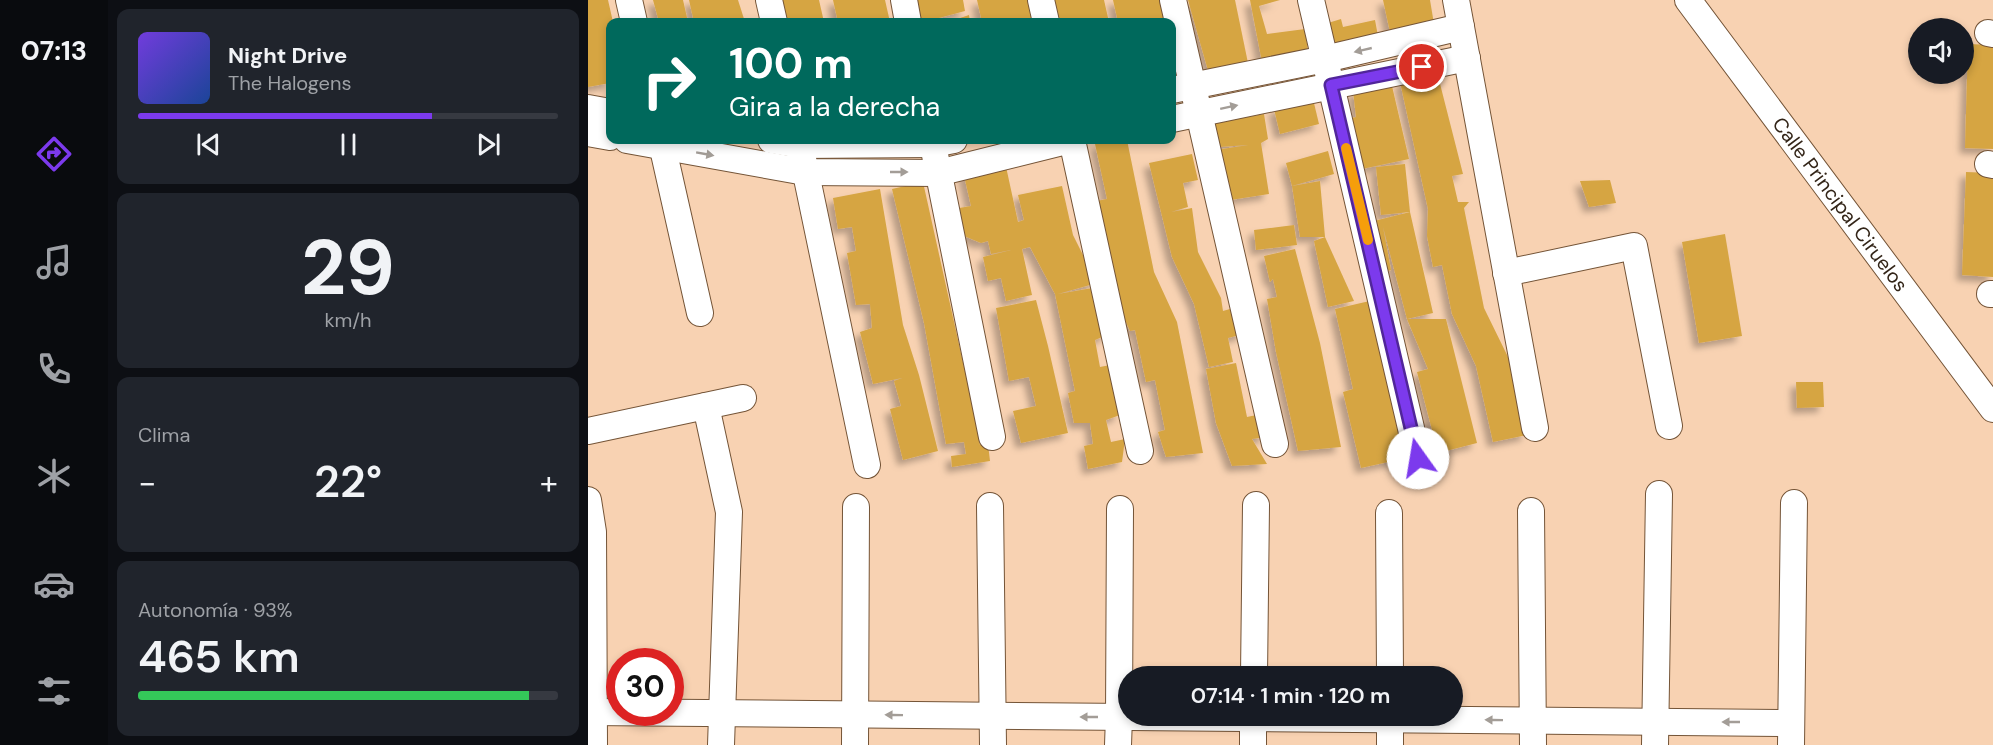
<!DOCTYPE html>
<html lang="es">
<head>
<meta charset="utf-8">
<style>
	body { margin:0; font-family:"DM Sans",sans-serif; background:#20242c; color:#f1f3f6; height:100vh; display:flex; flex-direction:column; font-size:22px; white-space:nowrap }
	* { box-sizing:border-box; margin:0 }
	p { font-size:20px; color:#9ea1a6 }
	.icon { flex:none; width:33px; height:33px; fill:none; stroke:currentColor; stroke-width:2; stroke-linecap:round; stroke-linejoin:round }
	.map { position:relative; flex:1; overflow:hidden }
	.sheet { display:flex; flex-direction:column; gap:9px; padding:9px; background:#0d0f14; width:480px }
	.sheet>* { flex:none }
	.guide { position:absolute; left:18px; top:18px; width:570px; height:126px; border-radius:12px; box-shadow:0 3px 9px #0003; background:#00695c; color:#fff; overflow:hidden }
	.buttons { position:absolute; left:1320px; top:18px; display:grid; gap:12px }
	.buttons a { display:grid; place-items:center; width:66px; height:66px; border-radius:50%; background:#171b24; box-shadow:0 3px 9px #0003; font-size:30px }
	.speed { position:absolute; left:18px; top:648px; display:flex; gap:12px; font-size:30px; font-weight:700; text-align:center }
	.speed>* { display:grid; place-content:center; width:78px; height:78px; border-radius:50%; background:#171b24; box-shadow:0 3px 9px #0003; line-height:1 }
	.speed .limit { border:9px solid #d22; background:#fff; color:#111 }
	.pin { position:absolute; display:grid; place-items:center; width:51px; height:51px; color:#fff; margin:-26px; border:3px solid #fff; border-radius:50%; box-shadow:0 2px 6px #0007 }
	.me { position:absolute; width:66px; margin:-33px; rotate:347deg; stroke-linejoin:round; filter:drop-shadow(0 0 4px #0008) }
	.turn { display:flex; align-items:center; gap:21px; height:126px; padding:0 24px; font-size:27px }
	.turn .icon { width:78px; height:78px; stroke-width:2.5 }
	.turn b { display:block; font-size:42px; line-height:51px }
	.big { font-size:45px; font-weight:600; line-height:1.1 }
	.sheet .tile { flex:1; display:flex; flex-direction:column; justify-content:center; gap:9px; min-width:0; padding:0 21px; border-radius:12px; background:#20242c }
	.sheet .dial { align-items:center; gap:0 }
	.dial b { font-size:78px; line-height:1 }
	.song { display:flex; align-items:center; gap:18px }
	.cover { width:72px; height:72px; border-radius:9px; background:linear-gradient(135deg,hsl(260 70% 55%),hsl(220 70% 35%)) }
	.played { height:6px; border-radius:3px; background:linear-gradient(90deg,#7c3aed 70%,#363941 70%) }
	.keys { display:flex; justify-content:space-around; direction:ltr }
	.heat { display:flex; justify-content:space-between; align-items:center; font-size:33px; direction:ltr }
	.charge { height:9px; border-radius:4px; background:linear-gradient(90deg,#34c759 93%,#363941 0) }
	.trip { position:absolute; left:530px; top:666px; width:345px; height:60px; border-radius:30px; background:#171b24; box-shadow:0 3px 9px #0003; font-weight:600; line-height:60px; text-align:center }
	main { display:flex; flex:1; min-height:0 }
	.tabs { display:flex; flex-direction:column; width:108px; justify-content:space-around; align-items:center; background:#090b0e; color:#9ea1a6 }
	.tabs .icon { width:42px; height:42px }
	.tabs .active { color:#7c3aed }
	.tabs b { font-size:27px; color:#f1f3f6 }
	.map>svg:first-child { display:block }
	.building { fill:#d6a543; filter:url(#shadow) }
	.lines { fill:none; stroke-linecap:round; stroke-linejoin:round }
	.minor-casing { stroke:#745437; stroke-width:28 }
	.minor { stroke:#fff; stroke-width:26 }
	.oneway { fill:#a39d97 }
	.route-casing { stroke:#51269a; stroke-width:15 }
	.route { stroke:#7c3aed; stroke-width:10 }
	.slow { stroke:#f59e0b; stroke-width:10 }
	.labels { text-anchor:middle; stroke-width:6; stroke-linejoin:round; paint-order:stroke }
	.street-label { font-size:20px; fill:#332518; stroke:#f8d2b2 }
</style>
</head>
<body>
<main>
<nav class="tabs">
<b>07:13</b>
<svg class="icon active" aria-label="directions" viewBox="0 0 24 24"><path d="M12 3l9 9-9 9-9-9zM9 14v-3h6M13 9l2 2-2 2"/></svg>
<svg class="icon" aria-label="music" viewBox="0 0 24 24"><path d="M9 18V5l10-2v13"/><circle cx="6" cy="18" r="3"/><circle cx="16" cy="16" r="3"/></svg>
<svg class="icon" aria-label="phone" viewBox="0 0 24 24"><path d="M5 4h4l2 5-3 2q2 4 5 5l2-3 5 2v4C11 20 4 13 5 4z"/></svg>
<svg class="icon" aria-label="climate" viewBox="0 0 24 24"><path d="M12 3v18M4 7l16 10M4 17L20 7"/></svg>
<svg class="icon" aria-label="car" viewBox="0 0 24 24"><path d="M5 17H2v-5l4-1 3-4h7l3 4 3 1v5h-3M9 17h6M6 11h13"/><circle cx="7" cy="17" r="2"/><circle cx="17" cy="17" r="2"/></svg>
<svg class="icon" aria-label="filters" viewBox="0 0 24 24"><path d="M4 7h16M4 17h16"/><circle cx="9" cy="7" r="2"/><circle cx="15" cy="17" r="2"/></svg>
</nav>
<section class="sheet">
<div class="tile">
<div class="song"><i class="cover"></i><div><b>Night Drive</b><p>The Halogens</p></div></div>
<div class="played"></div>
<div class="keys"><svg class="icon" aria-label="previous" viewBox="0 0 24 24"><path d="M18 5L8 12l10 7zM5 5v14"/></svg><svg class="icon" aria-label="pause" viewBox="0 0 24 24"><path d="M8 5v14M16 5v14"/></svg><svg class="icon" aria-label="next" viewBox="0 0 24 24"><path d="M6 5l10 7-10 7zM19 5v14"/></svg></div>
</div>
<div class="tile dial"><b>29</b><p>km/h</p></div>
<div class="tile"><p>Clima</p>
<div class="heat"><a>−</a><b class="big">22°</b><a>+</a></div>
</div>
<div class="tile"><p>Autonomía · 93%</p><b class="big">465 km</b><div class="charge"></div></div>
</section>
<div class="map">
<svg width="1405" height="745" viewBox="0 0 1405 745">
	<defs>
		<filter id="shadow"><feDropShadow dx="-5.5" dy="5.5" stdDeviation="3" flood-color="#0004"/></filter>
	</defs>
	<rect width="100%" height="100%" fill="#f8d2b2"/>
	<g class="building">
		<polygon points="0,0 20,0 25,22 22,22 22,83 0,87"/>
		<polygon points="65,0 95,0 100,22 71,22"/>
		<polygon points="101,0 150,0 157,22 106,22"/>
		<polygon points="192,0 231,0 236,22 197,22"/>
		<polygon points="245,0 297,0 302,22 250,22"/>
		<polygon points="321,0 375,0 377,11 336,22 325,22"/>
		<polygon points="389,0 442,0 447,22 394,22"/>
		<polygon points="465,0 516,0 521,22 471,22"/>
		<polygon points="525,0 575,0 581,22 530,22"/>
		<polygon points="600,0 647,0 660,63 621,74"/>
		<polygon points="662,0 692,0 671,6 679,34 717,29 720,51 674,62"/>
		<polygon points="795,0 842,0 846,24 802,32"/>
		<polygon points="381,15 382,22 360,22"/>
		<polygon points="753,19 755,27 787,20 790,36 747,45 740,23"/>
		<polygon points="584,40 593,79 584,81"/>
		<polygon points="1380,44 1405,45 1405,149 1377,148"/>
		<polygon points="849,72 875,174 864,176 870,202 881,202 876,208 896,308 921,359 939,435 905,442 888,366 864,314 854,265 845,267 839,236 840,209 812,82"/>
		<polygon points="804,86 821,159 774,169 764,118 768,117 765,91"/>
		<polygon points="725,99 731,124 692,134 686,109"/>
		<polygon points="676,114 680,139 673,143 681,194 636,201 628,150 660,145 631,147 626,123"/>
		<polygon points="535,140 539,140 566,272 589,322 615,453 578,457 570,432 577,430 567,380 558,382 547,330 542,331 519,280 503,202 519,199 507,144"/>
		<polygon points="740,151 746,174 704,186 698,163"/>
		<polygon points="604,154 610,180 595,183 600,207 583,212 604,208 610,252 633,298 635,311 649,307 656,334 640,338 645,362 621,367 606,304 584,257 561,163"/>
		<polygon points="417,162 430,222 436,220 430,195 474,186 485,235 509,283 470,294 510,287 519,335 507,340 512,367 522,365 532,415 518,420 523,442 537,439 534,462 500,469 496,446 505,444 502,423 486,423 480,393 487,391 467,294 442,247 434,249 444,295 418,301 413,278 400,281 395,257 423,250 403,254 400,241 393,243 376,236 371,208 383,206 375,171"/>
		<polygon points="817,164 822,212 793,215 788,167"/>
		<polygon points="1378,172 1405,173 1405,277 1374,275"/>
		<polygon points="1022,180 1028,203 1001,207 992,181"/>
		<polygon points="732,181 737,237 712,237 704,186"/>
		<polygon points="335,182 388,421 392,445 400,444 402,461 364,467 363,456 378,454 376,442 358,444 336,323 304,189"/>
		<polygon points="292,189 315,325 331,375 350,451 315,460 302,409 313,406 306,381 314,378 285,384 272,332 284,328 282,304 268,305 259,253 268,251 264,227 250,229 245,198"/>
		<polygon points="822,212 845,313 819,319 795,227 803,270 792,273 782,222"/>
		<polygon points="706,225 709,245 668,250 666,230"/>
		<polygon points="1137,234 1154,336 1111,343 1094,242"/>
		<polygon points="737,237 766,301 740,307 726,241"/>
		<polygon points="707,249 732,343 753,447 710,451 688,352 679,299 689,297 685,279 682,282 676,256"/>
		<polygon points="448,300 460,346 480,433 433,443 425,411 448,406 441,377 421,381 408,308"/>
		<polygon points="786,300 823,457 773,468 755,392 765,389 747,309"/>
		<polygon points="819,319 858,319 889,443 850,453 829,372 840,369"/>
		<polygon points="648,363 659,417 673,414 678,437 664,439 679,464 644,466 628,423 618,369"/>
		<polygon points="1208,382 1235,382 1236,407 1209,408"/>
	</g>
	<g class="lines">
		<g class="minor-casing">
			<g id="minor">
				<polyline points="41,0 46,22"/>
				<polyline points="181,0 186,22"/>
				<polyline points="316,0 320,22"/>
				<polyline points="453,0 458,22"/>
				<polyline points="585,0 687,444"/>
				<polyline points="723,0 830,458"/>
				<polyline points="868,0 947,428"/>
				<path id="s1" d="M1100 0 1405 409"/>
				<polyline points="1400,33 1405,34"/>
				<polyline points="584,90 737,59 873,27"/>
				<polyline points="0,108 22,112"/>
				<polyline points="584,119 879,58"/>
				<polyline points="0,133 22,137"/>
				<polyline points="39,140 217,172 350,173 483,140"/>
				<polyline points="73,140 112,313"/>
				<polyline points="183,140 212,145 345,144 366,140"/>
				<polyline points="211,140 279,465"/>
				<polyline points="344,140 404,437"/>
				<polyline points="484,140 552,451"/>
				<polyline points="1400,164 1405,165"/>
				<polyline points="918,273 1046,246 1081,426"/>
				<polyline points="1402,294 1405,294"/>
				<polyline points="118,406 141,512 133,745"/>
				<polyline points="0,431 155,398"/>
				<polyline points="0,500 5,532 6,745"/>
				<polyline points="402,506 405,745"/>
				<polyline points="943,511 945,745"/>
				<polyline points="801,513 802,676"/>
				<polyline points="666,676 668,505"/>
				<polyline points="0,712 1202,723"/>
				<polyline points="802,716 802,745"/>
				<polyline points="267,745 268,507"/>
				<polyline points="530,745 531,717 532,509"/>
				<polyline points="665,745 665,716"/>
				<polyline points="1067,745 1071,494"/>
				<polyline points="1203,745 1206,503"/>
			</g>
		</g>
		<use href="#minor" class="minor"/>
	</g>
	<defs><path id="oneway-solid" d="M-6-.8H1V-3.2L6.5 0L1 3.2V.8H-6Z" transform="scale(1.5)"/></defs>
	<g class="oneway">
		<use href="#oneway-solid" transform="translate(775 50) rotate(167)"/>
		<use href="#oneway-solid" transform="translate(641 107) rotate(-12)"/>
		<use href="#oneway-solid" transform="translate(117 154) rotate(10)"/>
		<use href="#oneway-solid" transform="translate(311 172)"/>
		<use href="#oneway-solid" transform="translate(306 715) rotate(-179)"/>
		<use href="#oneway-solid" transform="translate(501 717) rotate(-180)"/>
		<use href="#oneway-solid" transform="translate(906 720) rotate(-179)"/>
		<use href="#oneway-solid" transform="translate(1143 722) rotate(-180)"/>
	</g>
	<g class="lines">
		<g class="route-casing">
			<polyline id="route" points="830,458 743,85 834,67"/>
		</g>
		<use href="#route" class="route"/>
		<polyline class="slow" points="758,148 780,240"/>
	</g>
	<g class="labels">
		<g class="street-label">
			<text dy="7" stroke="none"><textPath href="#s1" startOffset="255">Calle Principal Ciruelos</textPath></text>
		</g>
	</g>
</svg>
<div class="buttons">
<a><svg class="icon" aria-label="sound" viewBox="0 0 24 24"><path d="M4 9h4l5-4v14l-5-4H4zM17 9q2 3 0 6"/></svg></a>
</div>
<div class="speed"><div class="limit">30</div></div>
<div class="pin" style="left:834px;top:67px;background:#d93025"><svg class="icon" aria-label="arrive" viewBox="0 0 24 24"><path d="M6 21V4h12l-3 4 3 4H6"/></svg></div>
<svg class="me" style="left:830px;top:458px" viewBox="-20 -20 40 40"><circle r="19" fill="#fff"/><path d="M0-13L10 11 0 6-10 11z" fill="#7c3aed"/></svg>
<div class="trip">07:14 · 1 min · 120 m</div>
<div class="guide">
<div class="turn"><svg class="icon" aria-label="right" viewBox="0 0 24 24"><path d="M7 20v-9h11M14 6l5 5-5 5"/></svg><div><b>100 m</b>Gira a la derecha</div></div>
</div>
</div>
</main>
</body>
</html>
